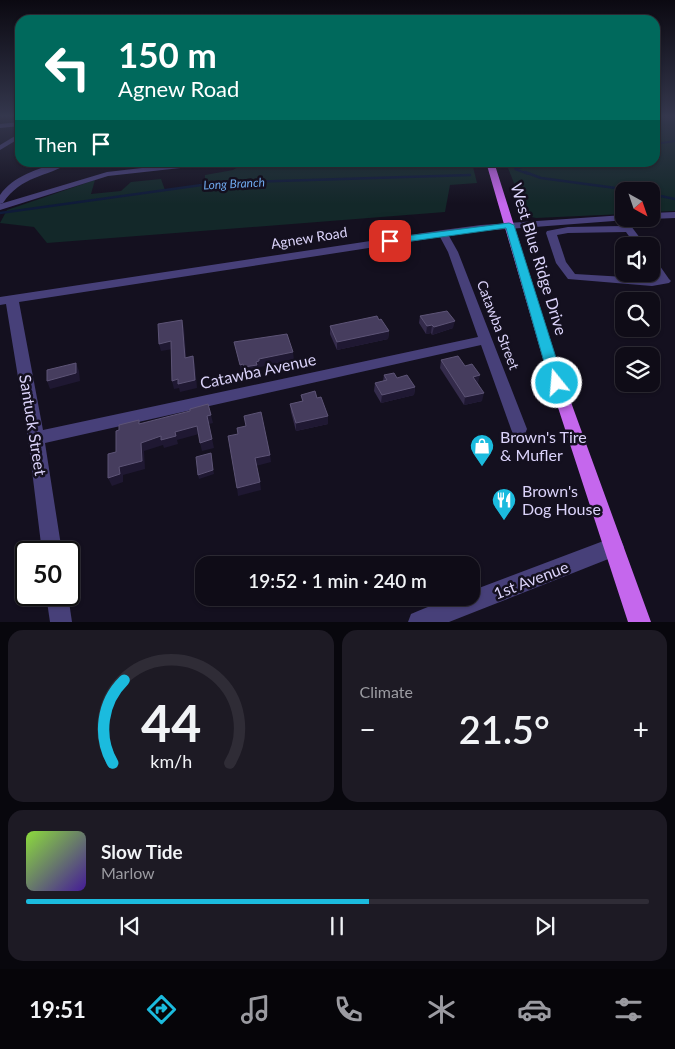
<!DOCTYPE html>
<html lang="en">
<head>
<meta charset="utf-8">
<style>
	body { margin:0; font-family:Lato,sans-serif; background:#1d1a24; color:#f1f3f6; height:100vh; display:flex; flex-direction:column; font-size:19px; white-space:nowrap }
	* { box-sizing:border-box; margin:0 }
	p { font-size:16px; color:#9b9ba1 }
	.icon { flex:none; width:28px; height:28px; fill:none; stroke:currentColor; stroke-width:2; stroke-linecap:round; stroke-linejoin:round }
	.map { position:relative; height:622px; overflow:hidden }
	.drawer { display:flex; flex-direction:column; gap:8px; padding:8px; background:#08070d; flex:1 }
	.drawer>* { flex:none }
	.top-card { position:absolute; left:15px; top:15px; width:645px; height:152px; border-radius:15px; box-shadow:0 1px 4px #0004,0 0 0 1px #2f2c36; background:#00695c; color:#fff; overflow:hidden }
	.needle { width:32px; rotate:140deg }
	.tools { position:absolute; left:615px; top:182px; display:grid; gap:10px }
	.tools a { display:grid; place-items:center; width:45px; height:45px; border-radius:10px; background:#0f0c17; box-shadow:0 1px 4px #0004,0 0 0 1px #2f2c36; font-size:25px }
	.speed { position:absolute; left:15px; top:541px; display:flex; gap:10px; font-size:25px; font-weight:700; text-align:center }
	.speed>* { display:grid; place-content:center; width:65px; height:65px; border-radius:50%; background:#0f0c17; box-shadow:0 1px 4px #0004,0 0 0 1px #2f2c36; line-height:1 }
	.speed .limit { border:2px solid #111; border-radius:8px; background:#fff; color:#111 }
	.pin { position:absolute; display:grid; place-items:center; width:42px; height:42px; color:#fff; margin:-21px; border-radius:10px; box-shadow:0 2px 8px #0006 }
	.me { position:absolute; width:55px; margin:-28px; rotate:343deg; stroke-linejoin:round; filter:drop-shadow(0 0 4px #0008) }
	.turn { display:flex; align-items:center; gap:18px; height:105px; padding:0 20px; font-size:22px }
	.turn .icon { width:65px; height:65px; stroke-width:2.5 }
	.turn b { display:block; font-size:35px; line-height:42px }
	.then { display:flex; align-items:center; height:48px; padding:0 20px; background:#0003; gap:10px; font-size:19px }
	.big { font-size:38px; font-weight:600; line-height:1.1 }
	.drawer .widget { flex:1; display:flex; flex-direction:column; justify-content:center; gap:8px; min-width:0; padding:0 18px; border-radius:15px; background:#1d1a24 }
	.drawer .dial { align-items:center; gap:0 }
	.dial svg { height:130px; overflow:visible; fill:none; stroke:#2f2c36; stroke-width:7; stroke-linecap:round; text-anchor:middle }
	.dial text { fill:#f1f3f6; stroke:none }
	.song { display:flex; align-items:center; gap:15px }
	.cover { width:60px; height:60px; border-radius:8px; background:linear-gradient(135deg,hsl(90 70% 55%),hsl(260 70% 35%)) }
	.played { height:5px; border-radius:2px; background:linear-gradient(90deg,#1bbbde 55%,#2f2c36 55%) }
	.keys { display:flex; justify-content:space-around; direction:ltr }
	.heat { display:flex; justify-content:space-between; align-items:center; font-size:28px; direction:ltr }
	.drawer .tiles { flex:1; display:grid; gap:8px; grid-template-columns:1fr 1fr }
	.widget:last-child { grid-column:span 2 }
	.trip { position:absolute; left:195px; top:556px; width:285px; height:50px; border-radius:15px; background:#0f0c17; box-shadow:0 1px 4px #0004,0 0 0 1px #2f2c36; font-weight:600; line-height:50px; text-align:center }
	.tab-bar { display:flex; height:80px; justify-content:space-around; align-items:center; background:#060509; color:#9b9ba1 }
	.tab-bar .icon { width:35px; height:35px }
	.tab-bar .active { color:#1bbbde }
	.tab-bar b { font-size:22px; color:#f1f3f6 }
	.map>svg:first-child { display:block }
	.green { fill:#132829 }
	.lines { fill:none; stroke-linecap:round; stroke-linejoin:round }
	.stream-far1 { stroke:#0f1b39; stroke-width:2 }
	.stream { stroke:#0f1b39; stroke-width:2.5 }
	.minor { fill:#474079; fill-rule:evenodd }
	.major { fill:#c567ed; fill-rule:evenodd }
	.wall { fill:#342b4b }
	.shaded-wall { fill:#1f1832 }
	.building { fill:#463d5e; stroke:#5d5476 }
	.route { fill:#1bbbde; stroke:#127a90 }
	.labels { text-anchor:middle; stroke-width:5; stroke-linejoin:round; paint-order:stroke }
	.far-water-label { font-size:12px; font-style:italic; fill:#6ea8ed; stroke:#14101f }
	.street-label { font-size:14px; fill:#dbd3fa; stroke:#14101f }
	.near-street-label { font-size:16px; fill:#dbd3fa; stroke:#14101f }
	.near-poi-label { font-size:16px; fill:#dbd3fa; stroke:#14101f; text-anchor:start }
</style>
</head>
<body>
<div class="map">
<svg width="675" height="622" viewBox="0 0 675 622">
	<rect width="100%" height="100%" fill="#14101f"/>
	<g class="green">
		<polygon points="655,117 675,117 675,211 651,212 651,191 624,191 624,214 536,218 527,216 506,163 655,162"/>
		<polygon points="349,162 350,165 387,162 472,163 477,183 450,185 445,212 47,243 34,227 0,223 7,210 95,180 91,194 121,191 131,182 161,179 165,190 205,184 205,175 233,170 240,166 273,163"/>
	</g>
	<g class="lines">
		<g class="stream-far1">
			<polyline points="655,144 675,141"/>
			<polyline points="515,169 528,174"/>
			<polyline points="516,169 538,162"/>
		</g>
		<g class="stream">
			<polyline points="525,172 541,178 638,191"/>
			<polyline points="651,194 675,199"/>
			<polyline points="0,213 216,183 470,175"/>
		</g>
		<g class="minor">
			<polygon points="20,122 20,126 0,128 0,124"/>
			<polygon points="20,133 20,138 0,150 0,145"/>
			<path d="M59 162H71C46 178 22 175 3 203L0 204V195C13 176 38 169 59 162Z"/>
			<polygon points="194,162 235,162 108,176 0,210 0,204 107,172"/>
			<polygon points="675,212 675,218 651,219 651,213"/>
			<path d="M624 215V219H628L627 220 481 231 449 236 458 252 527 429 525 434 519 435 513 434 511 429 481 345 45 443 62 552H42L28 438 6 304 0 305V297L443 230 481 225ZM440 237 448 252 478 337 43 430 19 302Z"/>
			<polygon points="625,221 628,222 646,246 636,246 626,232 568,233 557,235 566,262 575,274 658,279 651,269 651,258 655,259 669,279 671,281 669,283 652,286 568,279 556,263 546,233 547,231 568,227 622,226 620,224"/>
			<path d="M614 537 621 540 624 547 621 554 449 622H408L411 614C432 605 448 598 471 598V591Z"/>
			<polygon points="46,595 68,595 72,622 50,622"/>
		</g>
		<polygon class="major" points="486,162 494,162 564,383 651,622 628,622 550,383"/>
	</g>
	<g class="wall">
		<polygon points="420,316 453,328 432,335 431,333 426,334 419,323"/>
		<polygon points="379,320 389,331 388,339 337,350 330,334 330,326"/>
		<polygon points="441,360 478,383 482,401 464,405 440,368"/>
		<polygon points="384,375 397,378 415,387 414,395 381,403 374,391 375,383 383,381"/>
		<polygon points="301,395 317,398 328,424 296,431 291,412 290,404 302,401"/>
	</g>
	<g class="shaded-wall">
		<polygon points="182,320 184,328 187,366 185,358"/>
		<polygon points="455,321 453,328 432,335 434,327"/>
		<polygon points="432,325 431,333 426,334 427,326"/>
		<polygon points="389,331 388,339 337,350 337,342"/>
		<polygon points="171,341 173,349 161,351 159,344"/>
		<polygon points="293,352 294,360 260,367 260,369 258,369 258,372 245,375 244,367 256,362 259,359"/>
		<polygon points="193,356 195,364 197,388 180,392 179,388 174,389 172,381 178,379"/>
		<polygon points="76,363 79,371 80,381 50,389 47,381"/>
		<polygon points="243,364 244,372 241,373 240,365"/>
		<polygon points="480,375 478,383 473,377"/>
		<polygon points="415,387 414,395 381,403 382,395"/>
		<polygon points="484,393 482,401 464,405 465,397"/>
		<polygon points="211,415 213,423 209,424 214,448 202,451 200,443 207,416"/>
		<polygon points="328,416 328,424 296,431 296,423"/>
		<polygon points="197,426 199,434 177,440 178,444 164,448 163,445 144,451 145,469 123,475 123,482 112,486 108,478 141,443 175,432"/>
		<polygon points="211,453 214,474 199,479 198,475"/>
		<polygon points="270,455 271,462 256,466 255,458"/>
		<polygon points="260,482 261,490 238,496 237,488"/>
	</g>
	<g class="building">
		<polygon points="447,311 455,321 434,327 432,325 427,326 420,316"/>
		<polygon points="377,316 379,320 381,319 389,331 337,342 330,326"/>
		<polygon points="182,320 185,358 193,356 195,380 178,384 178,379 172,381 171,341 159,344 158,324"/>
		<polygon points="287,334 293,352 259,359 259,361 256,362 257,365 244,367 243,364 240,365 234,342"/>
		<polygon points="458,356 465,366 472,364 480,375 473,377 484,393 465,397 441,360"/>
		<polygon points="76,363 76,373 47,381 47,370"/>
		<polygon points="394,373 397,378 407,375 415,387 382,395 375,383 387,380 384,375"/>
		<polygon points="315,391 317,398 321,397 328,416 296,423 290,404 303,401 301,395"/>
		<polygon points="208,404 211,415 207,416 212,439 200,443 197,426 175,432 176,436 161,440 161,436 141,443 142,461 119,467 120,474 108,478 108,454 116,452 116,431 119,430 119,425 139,420 139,424 190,411 190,409"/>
		<polygon points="261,412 270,455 255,458 260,482 237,488 228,436 238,434 237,428 246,426 244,416"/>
		<polygon points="211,453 213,470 198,475 196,457"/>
	</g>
	<linearGradient id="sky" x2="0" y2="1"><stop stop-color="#0b0911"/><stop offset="0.57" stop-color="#34374d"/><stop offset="1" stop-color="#34374d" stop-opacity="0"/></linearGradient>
	<rect width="675" height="204" fill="url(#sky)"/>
	<polygon class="route" points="509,223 514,225 564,383 562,386 552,386 550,383 506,228 390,244 385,241 390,238"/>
	<defs>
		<g id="shop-pin" transform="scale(1.25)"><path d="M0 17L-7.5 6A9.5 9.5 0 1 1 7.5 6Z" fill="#1bbbde" stroke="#14101f"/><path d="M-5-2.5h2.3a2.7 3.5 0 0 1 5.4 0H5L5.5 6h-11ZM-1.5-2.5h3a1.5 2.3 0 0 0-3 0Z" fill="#fff"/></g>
		<g id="restaurant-pin" transform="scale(1.25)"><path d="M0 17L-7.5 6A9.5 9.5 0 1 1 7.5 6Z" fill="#1bbbde" stroke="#14101f"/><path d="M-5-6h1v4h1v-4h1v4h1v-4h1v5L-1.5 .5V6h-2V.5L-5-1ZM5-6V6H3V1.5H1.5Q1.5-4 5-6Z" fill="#fff"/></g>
	</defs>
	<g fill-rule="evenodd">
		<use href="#shop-pin" x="482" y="446"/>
		<use href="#restaurant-pin" x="504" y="500"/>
	</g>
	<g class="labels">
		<g class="far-water-label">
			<text transform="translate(234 184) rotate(-3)" y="4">Long Branch</text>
		</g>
		<g class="street-label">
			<text transform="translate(309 238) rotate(-9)" y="5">Agnew Road</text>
			<text transform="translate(498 325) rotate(69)" y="5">Catawba Street</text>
		</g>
		<g class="near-street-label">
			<text transform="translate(539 259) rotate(73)" y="6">West Blue Ridge Drive</text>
			<text transform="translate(258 371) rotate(-12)" y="6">Catawba Avenue</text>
			<text transform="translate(33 425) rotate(81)" y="6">Santuck Street</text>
			<text transform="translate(531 580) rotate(-21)" y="6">1st Avenue</text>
		</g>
		<g class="near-poi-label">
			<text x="500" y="443">Brown's Tire<tspan x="500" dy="18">&amp; Mufler</tspan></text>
			<text x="522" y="497">Brown's<tspan x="522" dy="18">Dog House</tspan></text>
		</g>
	</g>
</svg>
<div class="tools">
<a><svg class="needle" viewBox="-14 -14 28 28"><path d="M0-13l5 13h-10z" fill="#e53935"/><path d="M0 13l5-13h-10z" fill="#9b9ba1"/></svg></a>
<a><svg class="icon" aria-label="sound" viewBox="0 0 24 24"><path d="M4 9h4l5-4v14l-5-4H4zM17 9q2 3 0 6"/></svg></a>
<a><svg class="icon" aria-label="search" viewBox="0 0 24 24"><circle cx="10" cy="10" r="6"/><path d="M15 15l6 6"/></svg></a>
<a><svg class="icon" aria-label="layers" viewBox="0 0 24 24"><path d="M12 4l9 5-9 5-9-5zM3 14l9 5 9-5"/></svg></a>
</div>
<div class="speed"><div class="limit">50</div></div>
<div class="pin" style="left:390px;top:241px;background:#d93025"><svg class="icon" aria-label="arrive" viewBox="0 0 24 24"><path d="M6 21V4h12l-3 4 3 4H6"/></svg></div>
<svg class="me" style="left:557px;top:383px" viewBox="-20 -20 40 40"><circle r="17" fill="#1bbbde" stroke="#fff" stroke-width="3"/><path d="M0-11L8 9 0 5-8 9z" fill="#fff"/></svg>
<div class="trip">19:52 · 1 min · 240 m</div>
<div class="top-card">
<div class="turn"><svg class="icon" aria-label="left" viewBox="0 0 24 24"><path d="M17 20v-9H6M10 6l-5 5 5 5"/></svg><div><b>150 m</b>Agnew Road</div></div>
<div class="then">Then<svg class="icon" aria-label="arrive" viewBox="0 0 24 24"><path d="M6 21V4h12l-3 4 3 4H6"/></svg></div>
</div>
</div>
<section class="drawer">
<div class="tiles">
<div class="widget dial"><svg viewBox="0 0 100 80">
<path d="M14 69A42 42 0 1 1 86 69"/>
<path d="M14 69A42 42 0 0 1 21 18" stroke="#1bbbde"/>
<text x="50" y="56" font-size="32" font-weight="700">44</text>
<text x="50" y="72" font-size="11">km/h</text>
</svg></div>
<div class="widget"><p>Climate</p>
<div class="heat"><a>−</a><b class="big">21.5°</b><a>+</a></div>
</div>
<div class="widget">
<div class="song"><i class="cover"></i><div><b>Slow Tide</b><p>Marlow</p></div></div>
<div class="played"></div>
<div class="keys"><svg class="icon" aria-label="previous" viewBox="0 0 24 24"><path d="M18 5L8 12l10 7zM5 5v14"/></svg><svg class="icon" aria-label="pause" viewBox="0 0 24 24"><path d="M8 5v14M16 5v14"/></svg><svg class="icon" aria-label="next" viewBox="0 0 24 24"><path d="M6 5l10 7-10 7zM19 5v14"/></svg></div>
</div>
</div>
</section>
<nav class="tab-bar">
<b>19:51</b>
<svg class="icon active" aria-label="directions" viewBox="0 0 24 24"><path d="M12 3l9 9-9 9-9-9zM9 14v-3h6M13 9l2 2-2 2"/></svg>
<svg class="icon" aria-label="music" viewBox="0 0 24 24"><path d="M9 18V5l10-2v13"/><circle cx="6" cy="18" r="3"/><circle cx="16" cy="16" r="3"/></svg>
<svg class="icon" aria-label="phone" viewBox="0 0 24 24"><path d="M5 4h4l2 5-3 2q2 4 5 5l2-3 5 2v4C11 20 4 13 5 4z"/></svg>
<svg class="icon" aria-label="climate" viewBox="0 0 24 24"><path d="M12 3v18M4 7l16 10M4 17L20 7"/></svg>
<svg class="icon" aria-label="car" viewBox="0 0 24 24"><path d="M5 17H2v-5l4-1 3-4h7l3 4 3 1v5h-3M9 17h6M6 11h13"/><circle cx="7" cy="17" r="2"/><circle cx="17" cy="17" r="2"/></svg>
<svg class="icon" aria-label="filters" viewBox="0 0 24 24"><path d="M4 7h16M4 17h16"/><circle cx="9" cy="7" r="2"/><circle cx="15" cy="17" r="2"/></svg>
</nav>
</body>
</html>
